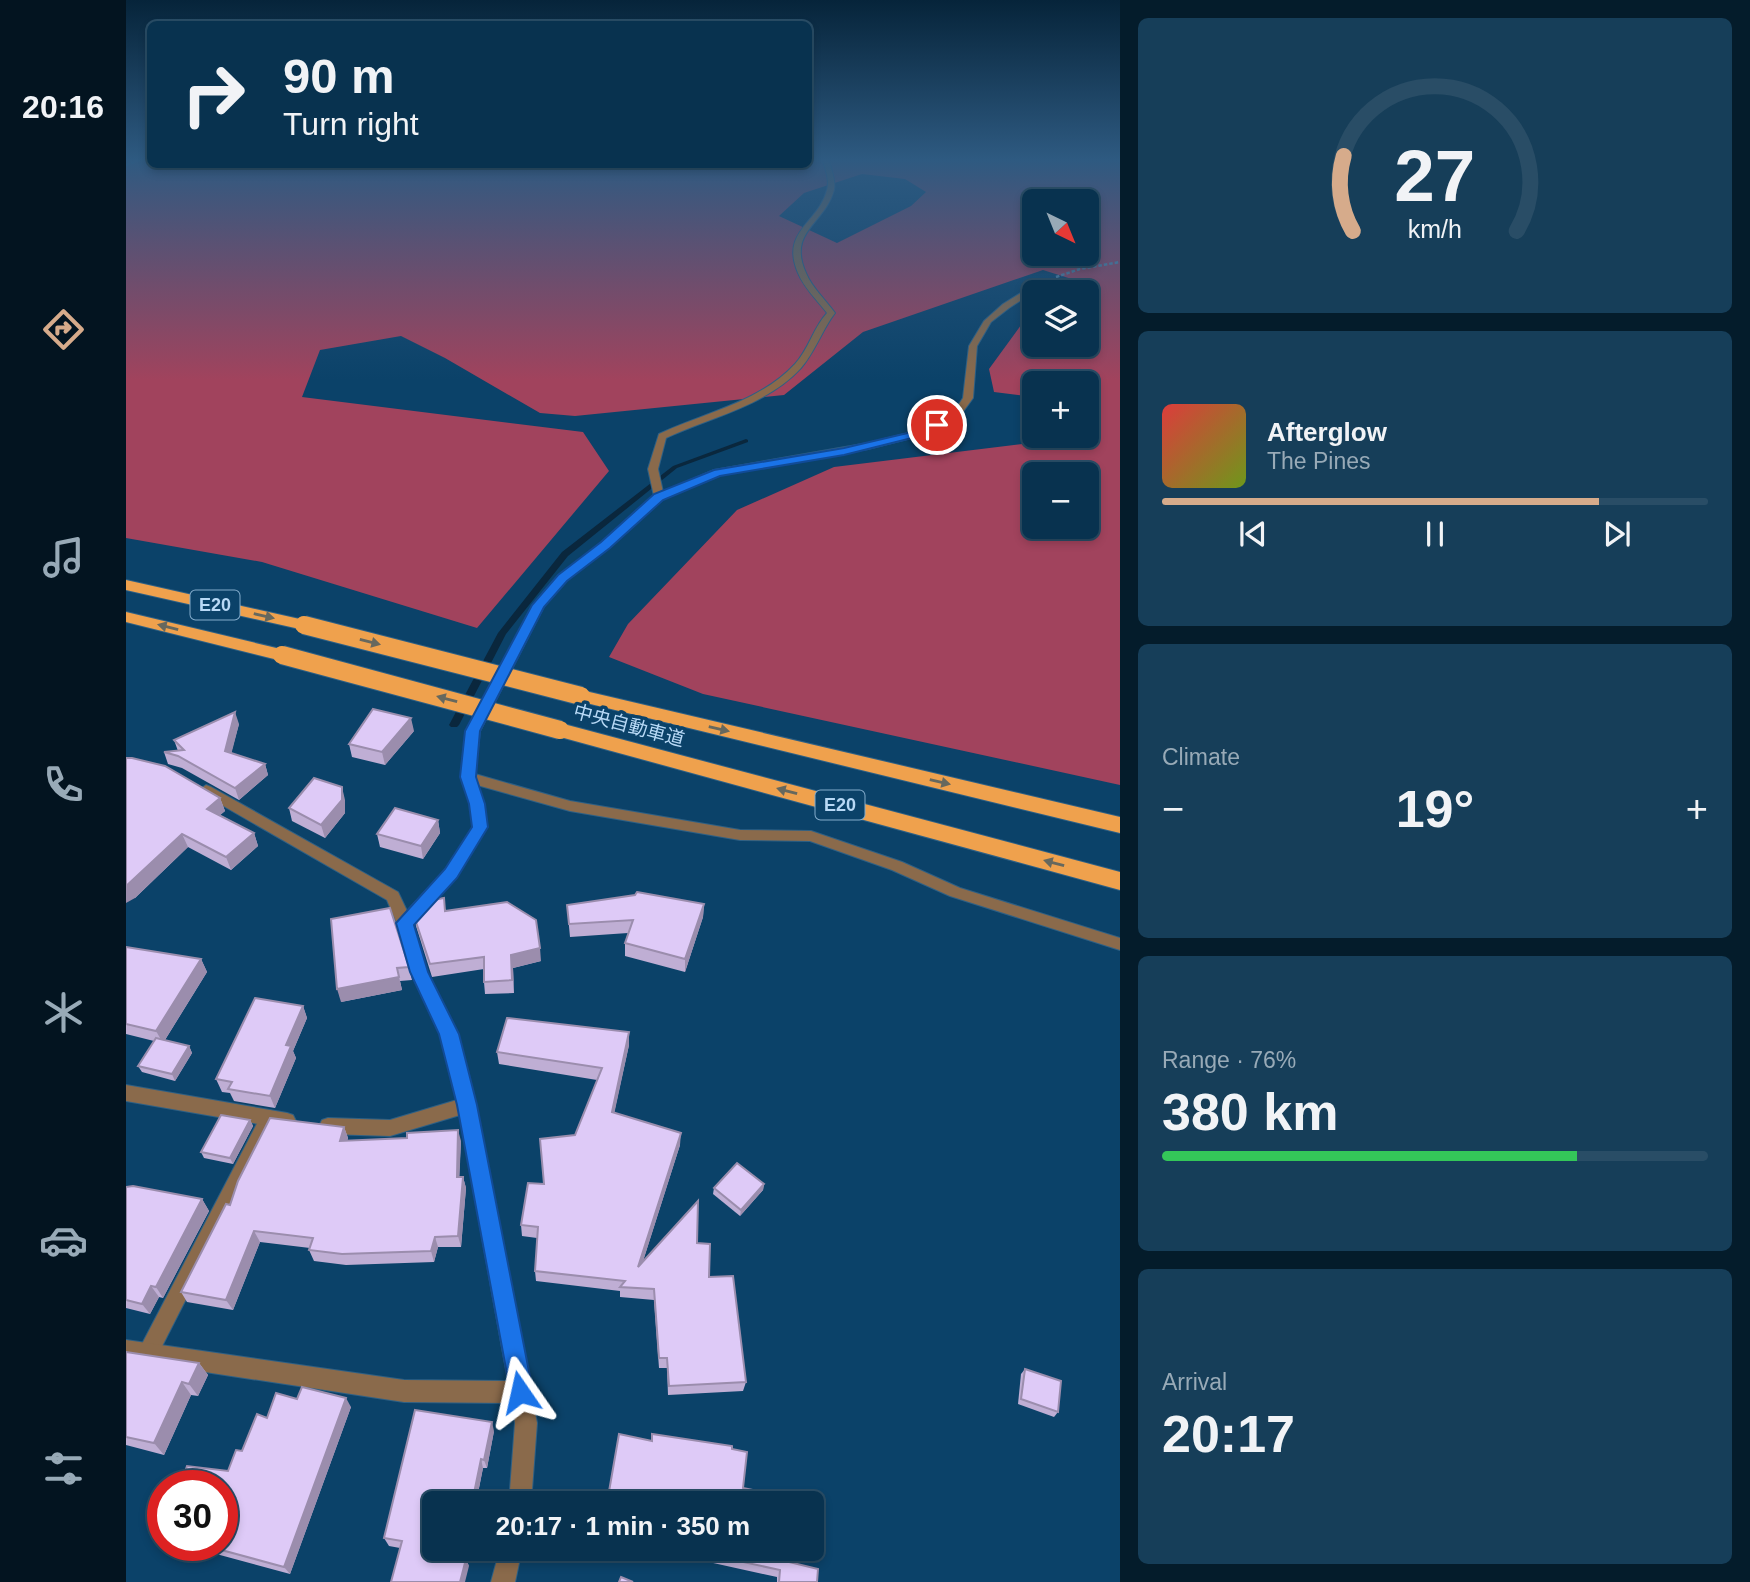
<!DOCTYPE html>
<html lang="en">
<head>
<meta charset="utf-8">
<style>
	body { margin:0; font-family:Helvetica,"Noto Sans JP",sans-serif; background:#163e59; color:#f1f3f6; height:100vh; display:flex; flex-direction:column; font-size:26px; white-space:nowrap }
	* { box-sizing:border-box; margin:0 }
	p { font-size:23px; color:#98aab7 }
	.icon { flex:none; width:38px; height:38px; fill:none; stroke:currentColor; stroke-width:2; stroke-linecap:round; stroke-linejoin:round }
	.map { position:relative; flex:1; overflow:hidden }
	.drawer { display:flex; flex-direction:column; gap:18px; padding:18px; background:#041c2b; width:630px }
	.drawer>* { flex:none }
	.top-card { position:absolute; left:21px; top:21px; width:665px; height:147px; border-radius:10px; box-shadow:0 4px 10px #0003,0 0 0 2px #294d66; background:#08324f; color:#f1f3f6; overflow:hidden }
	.needle { width:46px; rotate:137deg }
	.controls { position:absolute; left:896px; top:189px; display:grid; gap:14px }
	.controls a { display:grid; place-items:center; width:77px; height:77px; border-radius:10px; background:#08324f; box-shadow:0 4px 10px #0003,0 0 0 2px #294d66; font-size:35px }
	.speed { position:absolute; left:21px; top:1470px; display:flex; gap:14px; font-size:35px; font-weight:700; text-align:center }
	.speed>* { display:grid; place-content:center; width:91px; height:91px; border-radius:50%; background:#08324f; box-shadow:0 4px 10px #0003,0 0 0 2px #294d66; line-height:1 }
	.speed .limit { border:10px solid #d22; background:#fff; color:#111 }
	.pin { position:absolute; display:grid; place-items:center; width:60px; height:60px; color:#fff; margin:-30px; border:4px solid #fff; border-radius:50%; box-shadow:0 2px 7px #0007 }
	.me { position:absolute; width:77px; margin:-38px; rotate:349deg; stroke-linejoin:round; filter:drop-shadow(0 0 5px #0008) }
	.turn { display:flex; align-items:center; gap:24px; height:147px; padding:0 21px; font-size:32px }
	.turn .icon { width:91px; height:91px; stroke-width:2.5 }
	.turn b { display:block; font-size:49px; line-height:60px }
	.big { font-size:52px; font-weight:600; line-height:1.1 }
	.drawer .tile { flex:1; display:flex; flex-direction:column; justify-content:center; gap:10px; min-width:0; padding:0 24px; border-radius:10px; background:#163e59 }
	.drawer .dial { align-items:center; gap:0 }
	.dial svg { height:182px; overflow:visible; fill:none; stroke:#294d66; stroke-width:7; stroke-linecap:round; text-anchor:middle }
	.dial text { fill:#f1f3f6; stroke:none }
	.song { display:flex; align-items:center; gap:21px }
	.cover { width:84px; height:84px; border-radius:10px; background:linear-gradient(135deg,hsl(0 70% 55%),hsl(80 70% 35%)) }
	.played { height:7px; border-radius:4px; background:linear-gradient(90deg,#d6ab8b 80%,#294d66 80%) }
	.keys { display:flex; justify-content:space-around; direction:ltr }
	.heat { display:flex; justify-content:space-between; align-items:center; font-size:38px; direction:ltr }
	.charge { height:10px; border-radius:5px; background:linear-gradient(90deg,#34c759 76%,#294d66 0) }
	.trip { position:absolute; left:296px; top:1491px; width:402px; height:70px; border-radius:10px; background:#08324f; box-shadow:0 4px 10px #0003,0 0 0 2px #294d66; font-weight:600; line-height:70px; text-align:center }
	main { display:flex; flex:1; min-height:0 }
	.dock { display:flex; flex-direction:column; width:126px; justify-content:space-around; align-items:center; background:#031420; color:#98aab7 }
	.dock .icon { width:49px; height:49px }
	.dock .current { color:#d6ab8b }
	.dock b { font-size:32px; color:#f1f3f6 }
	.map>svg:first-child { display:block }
	.green { fill:#a1435d; fill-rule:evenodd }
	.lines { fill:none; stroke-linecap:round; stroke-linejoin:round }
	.stream { fill:#0a273d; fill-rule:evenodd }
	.service-casing { stroke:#2e6085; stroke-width:2 }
	.minor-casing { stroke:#2e6085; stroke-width:2 }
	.motorway-casing { stroke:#2e6085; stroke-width:2 }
	.path { stroke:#5b87aa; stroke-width:2.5; stroke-dasharray:3.5 2; stroke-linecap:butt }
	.service { fill:#8a6a4b; fill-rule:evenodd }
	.minor { fill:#8a6a4b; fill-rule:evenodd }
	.motorway { fill:#efa14d; fill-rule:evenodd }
	.motorway-bridge-casing { stroke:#2e6085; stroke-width:20; stroke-linecap:butt }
	.motorway-bridge { stroke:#efa14d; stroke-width:18 }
	.wall { fill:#bfaed4 }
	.shaded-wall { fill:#9b8dad }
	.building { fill:#decaf7; stroke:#9b8dad; stroke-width:2 }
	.oneway { fill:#66685e }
	.route { fill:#1a73e8; stroke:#114b97; stroke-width:2 }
	.labels { text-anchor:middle; stroke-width:7; stroke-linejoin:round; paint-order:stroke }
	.shield { fill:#0b4269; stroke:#84accc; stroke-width:2 }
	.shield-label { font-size:18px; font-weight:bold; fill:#b8d9f6 }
	.street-label { font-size:19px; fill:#b8d9f6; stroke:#0b4269 }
</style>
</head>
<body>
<main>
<nav class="dock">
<b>20:16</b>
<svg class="icon current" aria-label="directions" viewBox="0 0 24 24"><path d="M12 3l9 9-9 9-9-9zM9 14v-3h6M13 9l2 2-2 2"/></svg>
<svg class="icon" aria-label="music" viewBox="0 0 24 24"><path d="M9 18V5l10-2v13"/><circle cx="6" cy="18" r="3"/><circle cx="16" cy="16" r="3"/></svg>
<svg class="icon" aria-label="phone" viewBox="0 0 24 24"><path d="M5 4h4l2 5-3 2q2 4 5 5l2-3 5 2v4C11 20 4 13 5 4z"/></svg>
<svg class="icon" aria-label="climate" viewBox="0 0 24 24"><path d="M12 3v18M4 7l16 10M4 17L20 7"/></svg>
<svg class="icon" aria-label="car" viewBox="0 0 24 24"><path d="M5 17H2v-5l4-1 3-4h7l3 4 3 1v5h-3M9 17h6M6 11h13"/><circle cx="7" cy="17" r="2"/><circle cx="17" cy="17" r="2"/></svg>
<svg class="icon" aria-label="filters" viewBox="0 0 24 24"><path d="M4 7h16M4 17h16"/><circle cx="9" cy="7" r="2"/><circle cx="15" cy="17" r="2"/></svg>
</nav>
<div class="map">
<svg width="994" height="1582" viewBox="0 0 994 1582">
	<rect width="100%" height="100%" fill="#0b4269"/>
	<path class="green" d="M0 158H24V164H682L683 158H994V785L577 694 483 657 502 624 611 510 708 467 961 436V426L971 419 964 404 961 403V383H908V397L868 392 863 369 895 325 908 315V345H961V292H939L952 281 917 270 737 332 658 395 449 416 414 413 319 358 275 336 194 350 176 397 457 432 483 471 351 628 136 562 0 538ZM736 174 779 179 800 192 785 206 711 243 653 216 678 193ZM908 201H961V254H908ZM908 474H961V527H908Z"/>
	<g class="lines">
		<polygon class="stream" points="620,439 622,440 622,442 551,468 442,556 380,634 333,725 331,727 325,727 323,725 372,633 436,552 547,466"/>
		<g class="service-casing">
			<polygon id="service" points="143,1110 149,1112 152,1118 29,1360 22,1363 15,1360 12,1353 15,1346 137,1112"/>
		</g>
		<g class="minor-casing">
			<g id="minor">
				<path d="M696 158H702C705 168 710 180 708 190 699 224 661 231 680 273 686 288 700 300 709 313 696 330 689 352 675 368 640 406 585 417 540 438L532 469 537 492 588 470 742 443 791 431 825 416 837 398 843 346 858 321 877 304 911 283 918 285 883 308 865 322 851 346 847 398 831 420 797 435 742 449 595 475 537 499 484 547 440 580 418 606 354 731 349 774 444 801 614 830 685 831 776 862 834 888 994 938V950L824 896 766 870 684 841 614 840 444 811 351 785 358 804 361 827 330 877 287 925 301 972 331 1034 350 1105 411 1423 405 1503H383L389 1423 386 1403 278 1402 0 1360V1340L278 1380 382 1381 334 1115 264 1136 202 1134 196 1132 193 1126 196 1120 202 1118 264 1120 331 1100 315 1034 285 972 271 924 261 900 75 793 73 790 80 785 85 787 272 892 281 911 320 869 347 827 344 804 335 777 340 731 407 605 432 576 476 543 528 496 522 469 533 434C578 413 634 402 669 364 683 349 687 328 701 313 691 300 678 288 672 273 654 231 692 224 701 190 704 180 699 168 696 158Z"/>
				<polygon points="0,1085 161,1113 167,1115 170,1121 167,1127 161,1129 0,1101"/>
				<polygon points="374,1549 396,1549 389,1582 365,1582"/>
			</g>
		</g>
		<g class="motorway-casing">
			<g id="motorway">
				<polygon points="0,580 178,620 187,625 178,630 0,590"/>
				<polygon points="0,612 163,651 165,655 156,661 0,622"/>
				<polygon points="455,690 994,817 994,833 448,700 445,696 448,692"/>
				<polygon points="434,723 994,872 994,890 427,735 424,730 427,725"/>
			</g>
		</g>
		<g class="path">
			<polyline points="0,165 19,158"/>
			<polyline points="930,277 954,269 994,262"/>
		</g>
		<use href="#service" class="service"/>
		<use href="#minor" class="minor"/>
		<use href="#motorway" class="motorway"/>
		<g class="motorway-bridge-casing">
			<g id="motorway-bridge">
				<polyline points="178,625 455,696"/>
				<polyline points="156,655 434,730"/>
			</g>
		</g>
		<use href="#motorway-bridge" class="motorway-bridge"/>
	</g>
	<g class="wall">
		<polygon points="113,724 105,753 139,764 142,775 113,800 56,768 42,764 38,752 52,751 48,740"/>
		<polygon points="288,731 259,765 226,757 223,744"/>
		<polygon points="0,758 94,798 99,811 94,815 128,833 132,846 105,870 62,847 9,898"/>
		<polygon points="219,800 219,813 199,838 166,821 163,808"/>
		<polygon points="312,820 314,833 297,859 254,847 251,834"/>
		<polygon points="578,904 577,917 559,972 499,956 499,943 502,933 444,937 441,905"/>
		<polygon points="264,908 283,967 286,980 274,981 276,990 215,1002"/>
		<polygon points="320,911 415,961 387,968 388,993 359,994 358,982 358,969 306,977 290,926 287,913"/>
		<polygon points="0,947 75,959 81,972 39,1040 63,1046 66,1053 49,1081 16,1072 12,1066 28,1041 0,1034"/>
		<polygon points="177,1006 181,1018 167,1051 170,1058 149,1108 108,1101 104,1093 96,1092 90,1079"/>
		<polygon points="503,1045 488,1113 554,1145 517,1261 571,1243 620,1382 617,1391 542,1395 541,1368 533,1368 528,1300 494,1297 494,1291 410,1281 409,1271 411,1238 396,1236 395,1225 449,1135 471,1080 373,1064 371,1052"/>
		<polygon points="124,1120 127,1126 107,1164 78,1158 75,1152"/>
		<polygon points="218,1127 222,1138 221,1141 335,1141 333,1177 337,1177 340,1188 335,1247 312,1247 308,1262 220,1265 188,1261 183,1250 184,1248 134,1242 107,1310 61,1302 55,1292 104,1205"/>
		<polygon points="638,1184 637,1190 614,1216 587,1194 588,1188"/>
		<polygon points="0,1187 76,1199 83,1211 37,1298 33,1297 24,1314 0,1308"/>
		<polygon points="0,1352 73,1363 82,1375 72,1396 65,1395 38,1455 0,1445"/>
		<polygon points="899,1369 932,1412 928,1417 892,1404 895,1374"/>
		<polygon points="171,1399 225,1407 164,1574 57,1545 96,1545 102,1471 141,1418"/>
		<polygon points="368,1431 361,1468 357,1468 339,1558 343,1566 274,1548 263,1546 258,1538"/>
		<polygon points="524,1549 664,1549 663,1562 691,1582 651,1582 651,1577"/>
	</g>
	<g class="shaded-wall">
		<polygon points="109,712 113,724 103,763 99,751"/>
		<polygon points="285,718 288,731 259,765 256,752 258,749"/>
		<polygon points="139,764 142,775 113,800 109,788"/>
		<polygon points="216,787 219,800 219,813 199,838 195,825"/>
		<polygon points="94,798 99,811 86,822 81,809"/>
		<polygon points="312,820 314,833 297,859 295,846"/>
		<polygon points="128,833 132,846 105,870 100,857"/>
		<polygon points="56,834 62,847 9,898 0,903 0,886"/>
		<polygon points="578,904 577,917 559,972 559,959"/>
		<polygon points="414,948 415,961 387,968 388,993 385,955"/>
		<polygon points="75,959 81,972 37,1043 30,1031"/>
		<polygon points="271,968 276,990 215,1002 211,989"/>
		<polygon points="177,1006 181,1018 167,1051 170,1058 149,1108 144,1096 160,1045"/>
		<polygon points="503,1032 503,1045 486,1124 486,1112"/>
		<polygon points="63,1046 66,1053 49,1081 46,1074"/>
		<polygon points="124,1120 127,1126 107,1164 104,1158"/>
		<polygon points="218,1127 222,1138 218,1152 214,1141"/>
		<polygon points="332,1130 335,1141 333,1188 331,1177"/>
		<polygon points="555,1133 554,1145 512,1277 512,1267"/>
		<polygon points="337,1177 340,1188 335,1247 332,1236"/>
		<polygon points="638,1184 637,1190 614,1216 615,1210"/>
		<polygon points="76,1199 83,1211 37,1298 30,1287"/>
		<polygon points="128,1231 134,1242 107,1310 100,1300"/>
		<polygon points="309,1237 312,1247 308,1262 305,1251"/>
		<polygon points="25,1286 33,1297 24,1314 16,1304"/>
		<polygon points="73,1363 82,1375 72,1396 63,1384"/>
		<polygon points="56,1382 65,1395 38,1455 28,1443"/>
		<polygon points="220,1398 225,1407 164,1574 158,1567"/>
		<polygon points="366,1422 368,1431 361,1468 358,1460"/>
		<polygon points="355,1459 357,1468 350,1503 346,1503"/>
		<polygon points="337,1549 341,1549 338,1565 335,1558"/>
		<polygon points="340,1559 343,1566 339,1582 334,1582"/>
	</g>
	<g class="building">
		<polygon points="247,709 285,718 256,752 223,744"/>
		<polygon points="109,712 99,751 139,764 109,788 52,756 38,752 58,750 48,740"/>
		<polygon points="0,758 6,758 39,766 94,798 81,809 128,833 100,857 56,834 0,886"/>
		<polygon points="188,778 216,787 216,800 195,825 163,808"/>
		<polygon points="269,808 312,820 295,846 251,834"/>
		<polygon points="511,892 578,904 559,959 499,943 507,920 443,924 441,905 509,895"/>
		<polygon points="318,898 319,911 381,902 410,920 414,948 385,955 386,980 358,982 358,957 304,964 287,913 297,902"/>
		<polygon points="264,908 283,967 271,968 273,977 211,989 205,919"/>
		<polygon points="0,947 75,959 30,1031 0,1024"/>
		<polygon points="129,998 177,1006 160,1045 165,1046 144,1096 102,1089 106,1082 90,1079"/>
		<polygon points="381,1018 503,1032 486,1112 555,1133 512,1267 572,1201 571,1243 584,1244 583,1277 607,1276 620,1382 543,1386 541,1358 533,1358 528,1289 494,1287 499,1281 409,1271 412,1227 395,1225 402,1183 418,1184 414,1139 449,1135 476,1068 371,1052"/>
		<polygon points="30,1038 63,1046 46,1074 12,1066"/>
		<polygon points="95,1115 124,1120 104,1158 75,1152"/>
		<polygon points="144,1118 218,1127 214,1141 281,1138 281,1133 332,1130 331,1177 337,1177 332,1236 309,1237 305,1251 216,1254 183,1250 187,1238 128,1231 100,1300 55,1292 100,1204 104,1205 112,1181"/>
		<polygon points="611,1163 638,1184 615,1210 588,1188"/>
		<polygon points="7,1186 76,1199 30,1287 25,1286 16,1304 0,1300 0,1187"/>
		<polygon points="0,1352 73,1363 63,1384 56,1382 28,1443 0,1437"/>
		<polygon points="899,1369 935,1381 932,1412 895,1399"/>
		<polygon points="176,1387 220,1398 158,1567 77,1545 96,1545 96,1486 54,1486 61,1466 102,1471 110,1450 116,1451 131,1414 141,1418 150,1393 171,1399"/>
		<polygon points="289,1410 366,1422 358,1460 355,1459 346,1503 308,1503 308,1549 337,1549 335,1558 340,1559 334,1582 265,1582 276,1541 258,1538"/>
		<polygon points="493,1434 526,1441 526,1434 606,1446 606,1449 621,1452 617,1488 651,1495 650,1503 481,1503"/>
		<polygon points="557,1549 664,1549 663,1562 692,1569 691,1582 653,1582 654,1570"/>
		<polygon points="495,1577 507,1582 493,1582"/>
	</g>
	<defs><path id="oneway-solid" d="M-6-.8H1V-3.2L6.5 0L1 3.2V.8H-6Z" transform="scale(1.75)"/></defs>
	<g class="oneway">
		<use href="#oneway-solid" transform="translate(138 616) rotate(13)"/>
		<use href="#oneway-solid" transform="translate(42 627) rotate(-166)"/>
		<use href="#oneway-solid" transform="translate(244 642) rotate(14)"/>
		<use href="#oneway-solid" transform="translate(321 699) rotate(-165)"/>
		<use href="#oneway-solid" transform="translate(593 729) rotate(13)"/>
		<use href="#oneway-solid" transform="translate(814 782) rotate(13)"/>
		<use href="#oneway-solid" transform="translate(661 791) rotate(-165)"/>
		<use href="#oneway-solid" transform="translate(928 863) rotate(-165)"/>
	</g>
	<linearGradient id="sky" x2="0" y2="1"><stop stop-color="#06243a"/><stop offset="0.42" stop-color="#2e5a81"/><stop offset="1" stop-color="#2e5a81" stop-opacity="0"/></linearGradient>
	<rect width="994" height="380" fill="url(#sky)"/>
	<polygon class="route" points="807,423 817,425 798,435 718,455 594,476 537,500 484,548 441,581 418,607 354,731 350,777 359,804 362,827 331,878 288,925 302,972 333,1034 351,1105 407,1392 403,1401 394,1404 386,1401 331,1105 313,1034 284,972 270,923 319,869 346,827 343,804 334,777 339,731 406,605 432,575 475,542 528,494 588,470 718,448 790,431"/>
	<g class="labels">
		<g class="shield">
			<rect x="64.5" y="590.5" width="49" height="29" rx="5"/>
			<rect x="689.5" y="790.5" width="49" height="29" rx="5"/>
		</g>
		<g class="shield-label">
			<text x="89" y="611">E20</text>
			<text x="714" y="811">E20</text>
		</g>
		<g class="street-label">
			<text transform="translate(503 725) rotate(15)" y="7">中央自動車道</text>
		</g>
	</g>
</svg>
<div class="controls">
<a><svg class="needle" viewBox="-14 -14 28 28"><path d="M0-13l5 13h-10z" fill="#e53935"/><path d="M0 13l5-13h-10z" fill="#98aab7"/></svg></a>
<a><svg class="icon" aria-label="layers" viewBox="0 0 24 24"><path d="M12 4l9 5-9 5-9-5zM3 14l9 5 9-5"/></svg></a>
<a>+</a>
<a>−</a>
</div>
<div class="speed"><div class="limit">30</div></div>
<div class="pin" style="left:811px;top:425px;background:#d93025"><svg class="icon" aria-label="arrive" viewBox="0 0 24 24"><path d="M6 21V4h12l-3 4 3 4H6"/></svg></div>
<svg class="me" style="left:394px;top:1392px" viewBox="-20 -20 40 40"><path d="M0-17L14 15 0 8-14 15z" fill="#1a73e8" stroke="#fff" stroke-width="4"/></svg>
<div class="trip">20:17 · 1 min · 350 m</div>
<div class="top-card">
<div class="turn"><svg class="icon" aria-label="right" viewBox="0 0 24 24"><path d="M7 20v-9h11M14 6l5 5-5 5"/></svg><div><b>90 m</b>Turn right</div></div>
</div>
</div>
<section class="drawer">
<div class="tile dial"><svg viewBox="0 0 100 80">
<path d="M14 69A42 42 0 1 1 86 69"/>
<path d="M14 69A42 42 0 0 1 10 36" stroke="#d6ab8b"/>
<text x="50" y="56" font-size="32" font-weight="700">27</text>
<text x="50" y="72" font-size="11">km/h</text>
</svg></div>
<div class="tile">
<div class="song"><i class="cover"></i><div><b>Afterglow</b><p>The Pines</p></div></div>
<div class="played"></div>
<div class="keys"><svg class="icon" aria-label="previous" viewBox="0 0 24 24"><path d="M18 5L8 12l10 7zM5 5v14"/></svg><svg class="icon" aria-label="pause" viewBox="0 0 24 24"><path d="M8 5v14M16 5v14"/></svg><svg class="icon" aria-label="next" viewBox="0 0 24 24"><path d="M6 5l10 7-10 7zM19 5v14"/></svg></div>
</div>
<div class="tile"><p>Climate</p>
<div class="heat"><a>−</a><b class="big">19°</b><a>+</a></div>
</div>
<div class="tile"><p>Range · 76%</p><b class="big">380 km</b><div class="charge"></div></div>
<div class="tile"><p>Arrival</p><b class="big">20:17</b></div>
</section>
</main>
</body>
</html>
